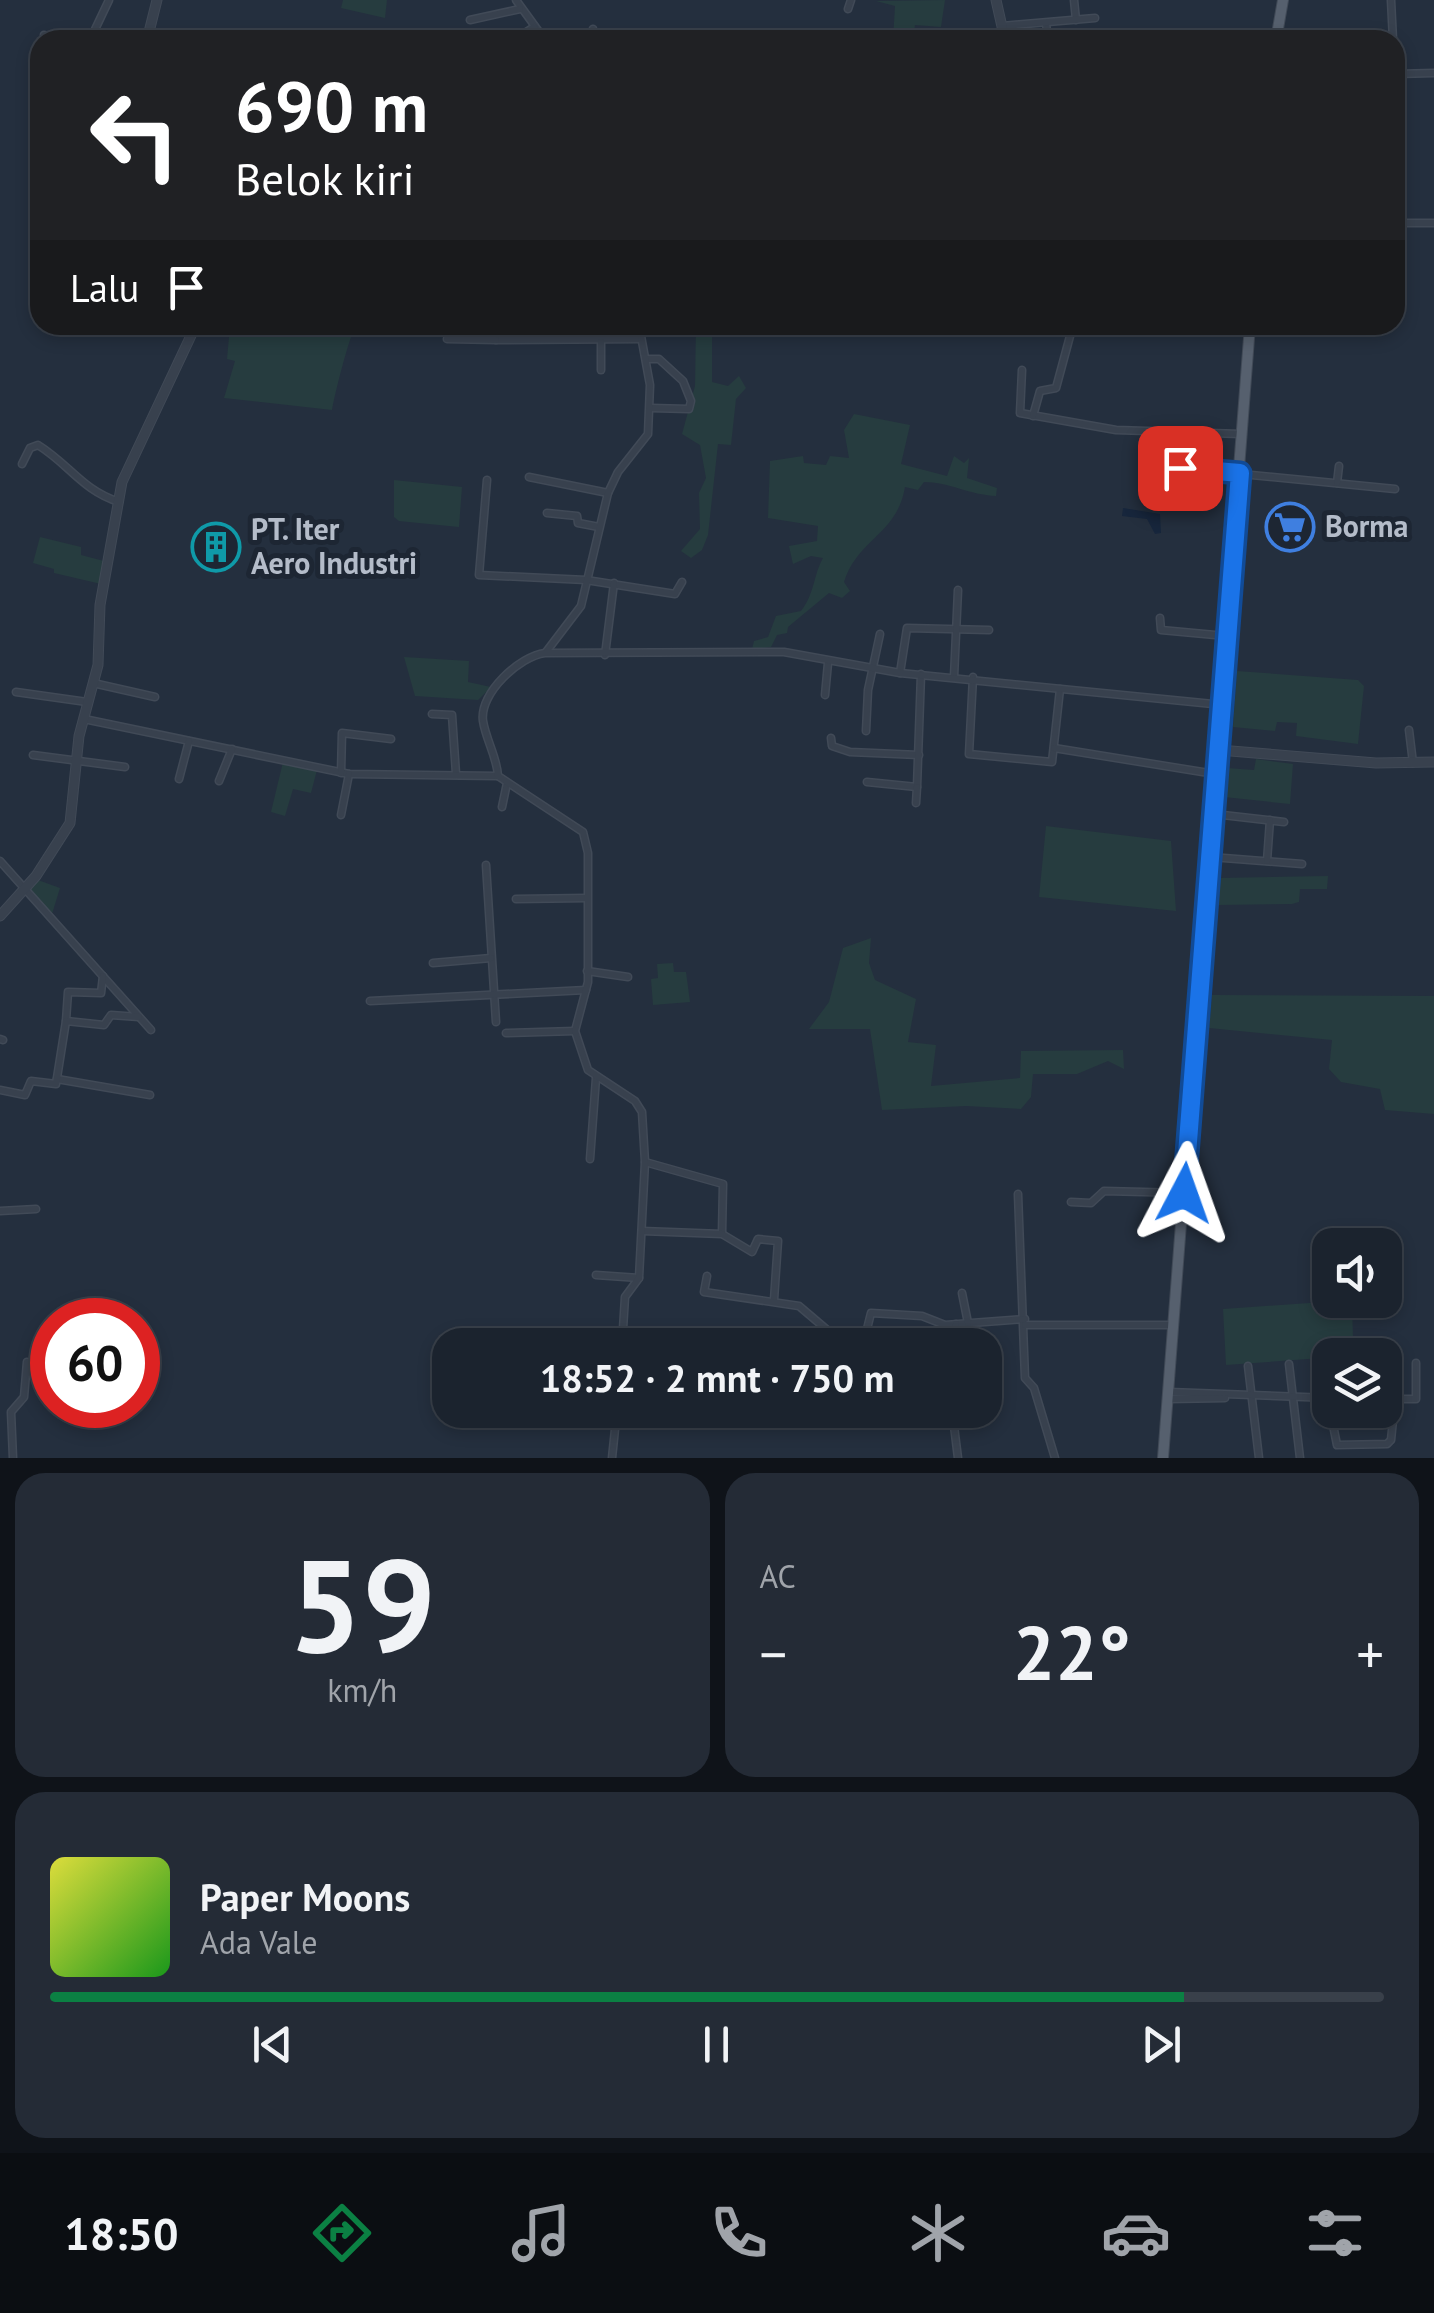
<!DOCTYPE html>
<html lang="id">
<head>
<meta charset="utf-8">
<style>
	body { margin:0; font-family:"PT Sans",sans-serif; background:#242b36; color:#f1f3f6; height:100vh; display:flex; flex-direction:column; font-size:38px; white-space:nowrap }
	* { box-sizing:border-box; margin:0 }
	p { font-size:32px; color:#a0a4aa }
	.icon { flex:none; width:55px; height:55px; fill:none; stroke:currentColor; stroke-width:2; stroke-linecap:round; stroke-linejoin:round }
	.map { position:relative; height:1458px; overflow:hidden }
	.panel { display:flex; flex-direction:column; gap:15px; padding:15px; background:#0f1319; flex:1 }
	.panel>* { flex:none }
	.banner { position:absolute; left:30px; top:30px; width:1375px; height:305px; border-radius:30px; box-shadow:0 5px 15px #0003,0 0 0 2px #39404a; background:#202124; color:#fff; overflow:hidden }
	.controls { position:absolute; left:1312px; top:1228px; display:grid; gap:20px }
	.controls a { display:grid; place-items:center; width:90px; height:90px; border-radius:20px; background:#1b232e; box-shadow:0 5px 15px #0003,0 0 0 2px #39404a; font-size:50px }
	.speed { position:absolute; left:30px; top:1298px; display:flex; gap:20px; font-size:50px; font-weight:700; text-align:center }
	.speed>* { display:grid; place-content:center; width:130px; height:130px; border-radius:50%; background:#1b232e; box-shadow:0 5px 15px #0003,0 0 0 2px #39404a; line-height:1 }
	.speed .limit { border:15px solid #d22; background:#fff; color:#111 }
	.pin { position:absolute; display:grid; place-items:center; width:85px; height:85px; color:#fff; margin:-42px; border-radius:20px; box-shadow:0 5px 15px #0006 }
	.me { position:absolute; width:110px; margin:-55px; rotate:4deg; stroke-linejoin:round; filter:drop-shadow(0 0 8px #0008) }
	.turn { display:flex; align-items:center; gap:35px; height:210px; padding:0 40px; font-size:45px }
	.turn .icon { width:130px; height:130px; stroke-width:2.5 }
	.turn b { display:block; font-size:70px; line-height:85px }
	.then { display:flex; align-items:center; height:95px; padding:0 40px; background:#0003; gap:20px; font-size:38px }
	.big { font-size:75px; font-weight:600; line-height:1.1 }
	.panel .widget { flex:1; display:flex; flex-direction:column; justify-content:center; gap:15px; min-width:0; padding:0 35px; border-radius:30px; background:#242b36 }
	.panel .dial { align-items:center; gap:0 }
	.dial b { font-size:130px; line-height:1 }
	.song { display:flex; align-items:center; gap:30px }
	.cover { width:120px; height:120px; border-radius:15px; background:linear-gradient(135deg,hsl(60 70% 55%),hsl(120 70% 35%)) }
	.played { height:10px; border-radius:5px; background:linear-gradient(90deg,#0b8043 85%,#39404a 85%) }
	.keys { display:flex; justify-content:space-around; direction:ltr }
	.heat { display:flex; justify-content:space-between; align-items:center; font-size:55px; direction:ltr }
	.panel .tiles { flex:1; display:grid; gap:15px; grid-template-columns:1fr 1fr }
	.widget:last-child { grid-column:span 2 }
	.trip { position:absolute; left:432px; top:1328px; width:570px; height:100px; border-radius:30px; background:#1b232e; box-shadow:0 5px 15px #0003,0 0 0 2px #39404a; font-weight:600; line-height:100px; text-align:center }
	.dock { display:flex; height:160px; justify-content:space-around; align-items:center; background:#0b0e12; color:#a0a4aa }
	.dock .icon { width:70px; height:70px }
	.dock .active { color:#0b8043 }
	.dock b { font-size:45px; color:#f1f3f6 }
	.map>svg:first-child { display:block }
	.green { fill:#263c3f }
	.water { fill:#17263c }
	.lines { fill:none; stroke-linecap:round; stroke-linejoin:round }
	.minor-casing { stroke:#414a57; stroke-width:9 }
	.tertiary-casing { stroke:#414a57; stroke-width:11 }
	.primary-casing { stroke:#414a57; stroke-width:12 }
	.minor { stroke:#38414e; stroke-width:6 }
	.tertiary { stroke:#38414e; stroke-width:9 }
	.primary { stroke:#56606e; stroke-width:10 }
	.route-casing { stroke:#114b97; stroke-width:25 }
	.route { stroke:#1a73e8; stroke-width:18 }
	.labels { text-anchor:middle; stroke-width:10; stroke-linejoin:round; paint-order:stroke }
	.poi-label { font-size:30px; font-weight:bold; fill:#b4bcc9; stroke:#1d2633; text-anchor:start }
</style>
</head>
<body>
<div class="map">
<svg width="1434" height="1458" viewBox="0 0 1434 1458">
	<rect width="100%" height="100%" fill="#242f3e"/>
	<g class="green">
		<polygon points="343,0 387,0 385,18 341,8"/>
		<polygon points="945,0 941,27 915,25 913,40 893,39 895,6 876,1"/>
		<path d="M225 325H356C349 337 335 393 332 410L224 398 235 361 227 359 230 326Z"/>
		<polygon points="696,325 712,325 712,382 728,386 739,376 746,388 736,399 731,445 718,444 708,535 702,550 691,558 681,551 700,529 699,493 706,478 700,445 682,434 695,386"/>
		<path d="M854 414 910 425 901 464 947 476 954 456 964 463 969 458 967 478 997 488 996 496C970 495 949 482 924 482L918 490 905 487C897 535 858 538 844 582L850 591 842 598 829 593 788 627 787 633 777 635 771 647 752 649 754 641 768 637 776 616 801 611C815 593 813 576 823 558L811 556 793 564 789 546 817 541 818 526 768 518 770 461 803 456 804 463 826 465 830 456 849 458 844 430Z"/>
		<polygon points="394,480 462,487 459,527 399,521 394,517"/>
		<polygon points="40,537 81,547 81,555 104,561 101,584 54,573 54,569 33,563"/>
		<polygon points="404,657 469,661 468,682 491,687 478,700 415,696"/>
		<polygon points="1237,671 1358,680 1364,686 1358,744 1296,736 1297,723 1277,722 1275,731 1233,727"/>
		<polygon points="1256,759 1293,764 1290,804 1224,797 1227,768 1254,770"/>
		<polygon points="283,762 317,770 311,793 293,789 285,816 271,812"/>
		<polygon points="1046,826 1171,841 1176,911 1039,897"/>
		<polygon points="1328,876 1327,889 1300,889 1299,902 1292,904 1217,905 1219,878"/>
		<polygon points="38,880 60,888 52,914 30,889"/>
		<polygon points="871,938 869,963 875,980 916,999 908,1042 936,1045 931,1086 1020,1078 1021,1051 1123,1050 1124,1069 1108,1061 1077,1074 1033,1074 1031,1097 1021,1109 966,1106 882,1110 870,1029 809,1029 829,1002 843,948"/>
		<polygon points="673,963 674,972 686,972 690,1002 653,1005 651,979 658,978 657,964"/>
		<polygon points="1212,995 1434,996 1434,1114 1385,1110 1380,1089 1341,1082 1329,1069 1332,1040 1209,1028"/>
		<polygon points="1352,1300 1353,1338 1369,1341 1363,1355 1226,1365 1223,1309"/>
	</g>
	<polygon class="water" points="1123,508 1160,514 1161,533 1155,534 1147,519 1122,516"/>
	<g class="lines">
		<g class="minor-casing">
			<g id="minor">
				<polyline points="516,0 545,40"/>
				<polyline points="1074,0 1076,20"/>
				<polyline points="1391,0 1393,40"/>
				<polyline points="848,9 851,0"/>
				<polyline points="470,20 520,9"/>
				<polyline points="1046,23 1048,40"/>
				<polyline points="1002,26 1095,18"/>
				<polyline points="593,29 594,40"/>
				<polyline points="1010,32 1012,40"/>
				<polyline points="44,35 56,40"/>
				<polyline points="961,36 993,40"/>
				<polyline points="515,39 534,27"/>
				<polyline points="90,40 109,0"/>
				<polyline points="1380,40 1393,39"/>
				<polyline points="1395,74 1434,73"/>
				<polyline points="1395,223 1434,223"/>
				<polyline points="496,325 496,340 641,339"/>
				<polyline points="571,327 606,325"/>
				<polyline points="447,339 496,340"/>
				<polyline points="646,359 659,359 683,381 691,401 689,409 651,408"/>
				<polyline points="601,370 601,342"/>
				<polyline points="1022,370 1020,413 1116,430 1241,434"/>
				<polyline points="1033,416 1040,391 1056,388 1073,325"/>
				<path d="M22 464 30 448 38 445C70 465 82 490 119 502"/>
				<polyline points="1179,468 1395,489"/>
				<polyline points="529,477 608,493"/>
				<polyline points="487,480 479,575 586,580 675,594 682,582"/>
				<polyline points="1337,483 1339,466"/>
				<polyline points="547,513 577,516 578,523 599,527"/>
				<polyline points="1160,618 1161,630 1226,636"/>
				<polyline points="546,652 581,606 608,493 618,472 648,434 650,385 639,325"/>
				<polyline points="605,655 614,583"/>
				<polyline points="900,673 907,628 989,630"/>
				<polyline points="954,677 958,590"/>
				<polyline points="973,677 969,754 1052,762 1060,689"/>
				<polyline points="93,683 155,697"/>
				<polyline points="16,692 87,702"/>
				<polyline points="825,695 828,663"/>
				<polyline points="432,714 452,715 456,774"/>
				<polyline points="84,719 349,774 498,776"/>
				<polyline points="1409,730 1413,763"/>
				<polyline points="866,731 868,690 880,634"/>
				<polyline points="831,738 832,746 850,752 919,755"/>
				<polyline points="1054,748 1215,774"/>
				<polyline points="33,755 125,767"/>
				<polyline points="341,773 342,733 391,739"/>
				<polyline points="179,779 189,741"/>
				<polyline points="219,781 232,749"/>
				<polyline points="867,782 917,787 921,674"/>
				<polyline points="916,803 917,787"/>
				<polyline points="502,807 507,783"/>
				<polyline points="1214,814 1284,822"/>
				<polyline points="341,815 349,774"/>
				<polyline points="1211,857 1302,864"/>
				<polyline points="0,861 151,1030"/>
				<polyline points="1267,861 1270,820"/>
				<polyline points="486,865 496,1022"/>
				<polyline points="516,899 587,898"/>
				<polyline points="433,963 491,958"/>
				<polyline points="587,971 628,977"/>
				<polyline points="370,1001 586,990"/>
				<polyline points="66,1021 68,992 101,993 103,976"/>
				<polyline points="506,1033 575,1031"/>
				<polyline points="0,1039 3,1040"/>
				<polyline points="57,1079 150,1095"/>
				<polyline points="0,1090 25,1095 31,1081 56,1084 66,1021 104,1025 111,1015 139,1017"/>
				<polyline points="590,1159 596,1078"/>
				<polyline points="645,1162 723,1184 722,1234"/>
				<polyline points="1018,1194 1025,1378 1034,1388 1055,1458"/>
				<polyline points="1071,1202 1091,1203 1104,1191 1183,1193"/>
				<polyline points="0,1211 36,1209"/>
				<polyline points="642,1231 722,1234 752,1252 758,1239 778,1241 774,1300"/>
				<polyline points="596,1275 639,1278"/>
				<polyline points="707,1276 704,1292 799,1306 832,1334 866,1333 871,1313 922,1316 945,1325 1025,1319"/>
				<polyline points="962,1293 968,1323"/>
				<polyline points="1025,1325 1174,1325"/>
				<path d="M622 1345 625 1297 639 1278 645 1162 642 1112 635 1101 588 1070 575 1031 588 982V853L583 832 498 776C497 757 486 740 483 721 479 693 520 656 545 653L784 652 900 673 1223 705"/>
				<polyline points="955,1345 956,1324"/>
				<polyline points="1324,1357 1330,1407"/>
				<polyline points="1289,1364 1300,1458"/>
				<polyline points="1248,1366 1259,1458"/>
				<polyline points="1169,1392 1330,1398"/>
				<polyline points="1169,1399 1225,1398"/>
				<polyline points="1385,1399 1416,1399 1416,1363"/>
				<polyline points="952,1410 958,1458"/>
				<polyline points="1330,1410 1337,1445 1387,1444 1391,1440 1395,1400"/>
				<polyline points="13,1458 11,1412 24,1397 27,1362"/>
				<polyline points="612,1458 617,1410"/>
			</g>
		</g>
		<g class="tertiary-casing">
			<g id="tertiary">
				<polyline points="996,0 1005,40"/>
				<polyline points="147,40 157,0"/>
				<polyline points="1219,750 1376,763 1434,762"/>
				<polyline points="0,916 36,876 70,823 79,736 98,665 100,605 122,482 196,325"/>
			</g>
		</g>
		<g class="primary-casing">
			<g id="primary">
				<polyline points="1276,40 1283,0"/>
				<polyline points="1163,1458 1250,325"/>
			</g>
		</g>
		<use href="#minor" class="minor"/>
		<use href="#tertiary" class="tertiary"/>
		<use href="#primary" class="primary"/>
	</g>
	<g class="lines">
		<g class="route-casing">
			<polyline id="route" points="1180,468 1240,473 1184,1193"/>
		</g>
		<use href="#route" class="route"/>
	</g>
	<defs>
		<g id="supermarket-ring" transform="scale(2.5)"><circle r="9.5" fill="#1d2633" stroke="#3f7fe0" stroke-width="1.5"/><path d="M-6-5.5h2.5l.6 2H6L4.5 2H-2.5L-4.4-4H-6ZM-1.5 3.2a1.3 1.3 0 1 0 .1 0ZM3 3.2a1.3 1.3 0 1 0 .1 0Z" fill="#3f7fe0"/></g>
		<g id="building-ring" transform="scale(2.5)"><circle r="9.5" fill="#1d2633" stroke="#0f9aa8" stroke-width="1.5"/><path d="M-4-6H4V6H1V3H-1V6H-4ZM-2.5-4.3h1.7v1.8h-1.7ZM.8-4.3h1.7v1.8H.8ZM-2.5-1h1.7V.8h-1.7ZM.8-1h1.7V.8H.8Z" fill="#0f9aa8"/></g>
	</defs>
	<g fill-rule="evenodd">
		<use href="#supermarket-ring" x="1290" y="527"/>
		<use href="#building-ring" x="216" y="547"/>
	</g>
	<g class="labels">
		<g class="poi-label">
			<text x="1325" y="537">Borma</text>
			<text x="251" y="540">PT. Iter<tspan x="251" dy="34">Aero Industri</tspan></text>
		</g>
	</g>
</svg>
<div class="controls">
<a><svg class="icon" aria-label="sound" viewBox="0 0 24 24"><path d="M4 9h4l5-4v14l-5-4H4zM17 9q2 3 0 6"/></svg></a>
<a><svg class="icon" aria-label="layers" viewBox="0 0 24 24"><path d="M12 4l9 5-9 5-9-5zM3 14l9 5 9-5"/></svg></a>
</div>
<div class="speed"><div class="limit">60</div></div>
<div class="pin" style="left:1180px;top:468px;background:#d93025"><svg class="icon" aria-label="arrive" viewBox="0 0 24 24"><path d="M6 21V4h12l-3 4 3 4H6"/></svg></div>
<svg class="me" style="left:1184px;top:1193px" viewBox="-20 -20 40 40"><path d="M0-17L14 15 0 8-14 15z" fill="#1a73e8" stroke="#fff" stroke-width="4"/></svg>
<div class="trip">18:52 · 2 mnt · 750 m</div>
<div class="banner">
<div class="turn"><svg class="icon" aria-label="left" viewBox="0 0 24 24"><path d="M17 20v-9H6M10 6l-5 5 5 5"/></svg><div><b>690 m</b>Belok kiri</div></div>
<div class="then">Lalu<svg class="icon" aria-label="arrive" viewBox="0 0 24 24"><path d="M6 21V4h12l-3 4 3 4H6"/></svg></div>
</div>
</div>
<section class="panel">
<div class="tiles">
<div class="widget dial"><b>59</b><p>km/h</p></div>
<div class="widget"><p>AC</p>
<div class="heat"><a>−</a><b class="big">22°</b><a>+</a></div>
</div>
<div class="widget">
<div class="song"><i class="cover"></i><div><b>Paper Moons</b><p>Ada Vale</p></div></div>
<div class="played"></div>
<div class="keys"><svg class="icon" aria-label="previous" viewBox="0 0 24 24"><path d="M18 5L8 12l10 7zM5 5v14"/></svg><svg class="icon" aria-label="pause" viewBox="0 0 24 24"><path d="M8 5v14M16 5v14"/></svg><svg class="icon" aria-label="next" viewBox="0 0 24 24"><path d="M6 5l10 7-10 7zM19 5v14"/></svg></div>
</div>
</div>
</section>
<nav class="dock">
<b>18:50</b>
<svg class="icon active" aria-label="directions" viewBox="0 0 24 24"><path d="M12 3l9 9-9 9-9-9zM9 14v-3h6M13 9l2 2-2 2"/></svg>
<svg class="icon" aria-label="music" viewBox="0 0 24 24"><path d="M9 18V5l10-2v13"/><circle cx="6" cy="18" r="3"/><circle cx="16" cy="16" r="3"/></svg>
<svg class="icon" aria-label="phone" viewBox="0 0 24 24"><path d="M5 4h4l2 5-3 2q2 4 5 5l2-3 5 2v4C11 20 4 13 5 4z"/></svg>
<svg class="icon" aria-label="climate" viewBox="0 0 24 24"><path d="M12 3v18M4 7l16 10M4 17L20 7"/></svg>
<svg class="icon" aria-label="car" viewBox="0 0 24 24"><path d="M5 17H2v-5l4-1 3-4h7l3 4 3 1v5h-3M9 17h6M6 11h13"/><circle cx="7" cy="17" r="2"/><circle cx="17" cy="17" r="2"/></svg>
<svg class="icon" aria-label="filters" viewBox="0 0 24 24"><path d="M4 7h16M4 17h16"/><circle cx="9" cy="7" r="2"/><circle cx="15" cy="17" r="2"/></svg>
</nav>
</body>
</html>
